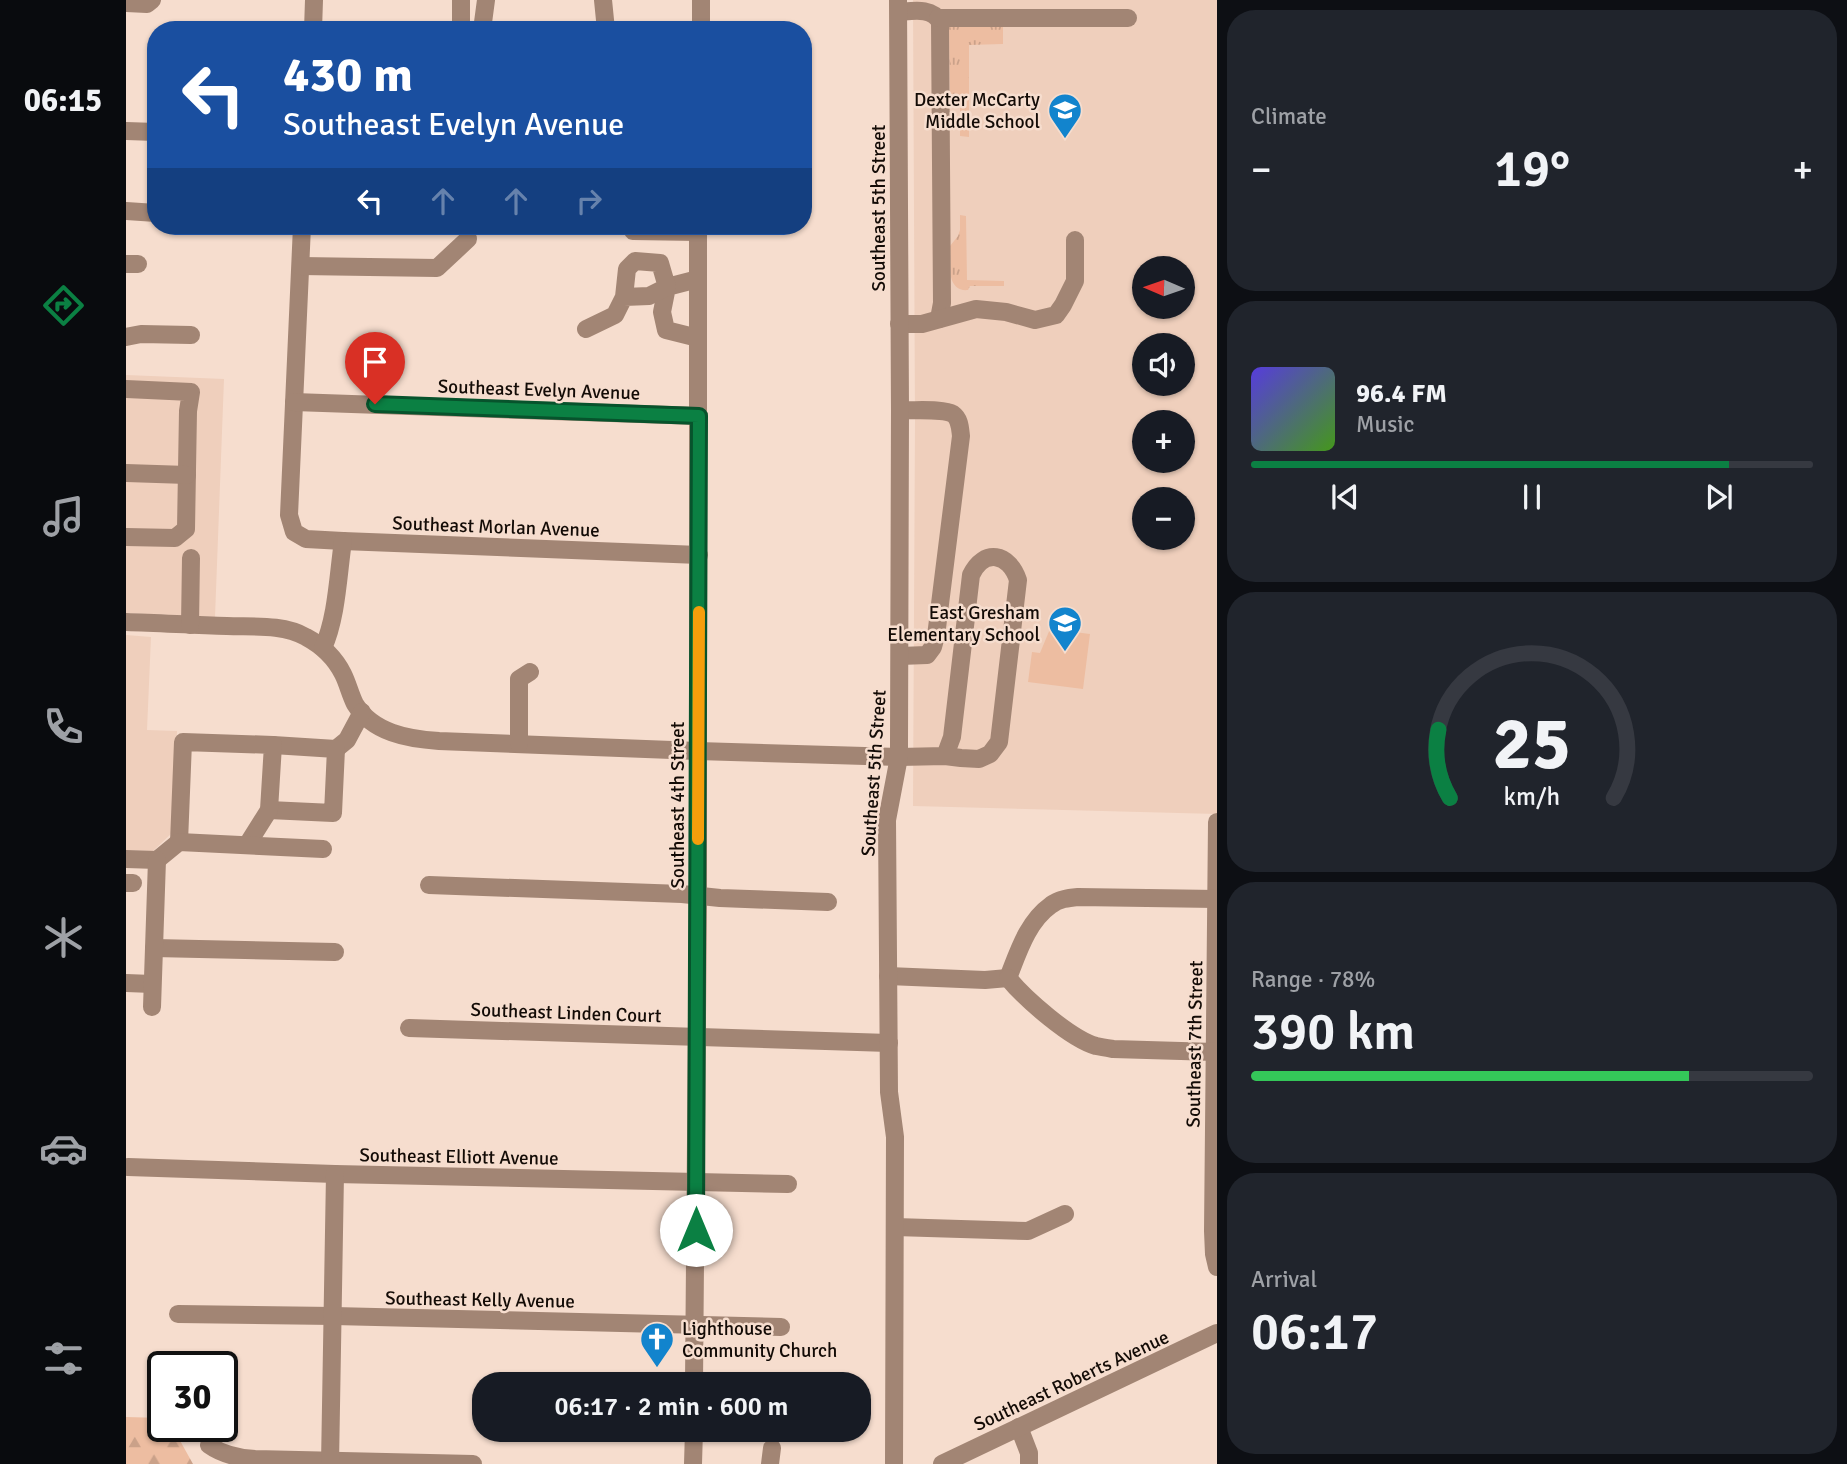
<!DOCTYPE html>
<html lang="en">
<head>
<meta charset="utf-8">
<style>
	body { margin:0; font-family:Signika,sans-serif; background:#20242c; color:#f1f3f6; height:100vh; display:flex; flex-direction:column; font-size:26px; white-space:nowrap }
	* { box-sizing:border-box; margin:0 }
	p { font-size:23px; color:#9ea1a6 }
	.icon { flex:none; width:38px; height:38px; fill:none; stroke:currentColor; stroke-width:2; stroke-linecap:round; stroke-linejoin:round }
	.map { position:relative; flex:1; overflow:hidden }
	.drawer { display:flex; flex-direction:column; gap:10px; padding:10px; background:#0d0f14; width:630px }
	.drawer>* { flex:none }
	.guide { position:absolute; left:21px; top:21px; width:665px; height:214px; border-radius:28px; box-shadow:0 2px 5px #0004; background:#1a4fa0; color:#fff; overflow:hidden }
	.needle { width:46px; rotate:272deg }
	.buttons { position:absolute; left:1006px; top:256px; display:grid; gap:14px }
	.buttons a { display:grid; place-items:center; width:63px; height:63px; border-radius:50%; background:#171b24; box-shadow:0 2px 5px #0004; font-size:35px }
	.speed { position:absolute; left:21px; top:1351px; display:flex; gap:14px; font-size:35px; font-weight:700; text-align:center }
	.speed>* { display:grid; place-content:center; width:91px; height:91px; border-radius:50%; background:#171b24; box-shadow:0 2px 5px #0004; line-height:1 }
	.speed .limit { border:4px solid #111; border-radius:10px; background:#fff; color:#111 }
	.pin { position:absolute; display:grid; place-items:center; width:60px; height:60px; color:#fff; margin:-72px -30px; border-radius:50% 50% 50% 0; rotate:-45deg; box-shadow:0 0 7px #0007 }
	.pin .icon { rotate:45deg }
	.me { position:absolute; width:77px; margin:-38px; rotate:0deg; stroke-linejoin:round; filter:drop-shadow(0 0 5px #0008) }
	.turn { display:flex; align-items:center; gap:24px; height:147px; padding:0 21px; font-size:32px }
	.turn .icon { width:91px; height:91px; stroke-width:2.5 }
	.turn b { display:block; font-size:49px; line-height:60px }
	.lanes { display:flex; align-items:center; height:66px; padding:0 21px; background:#0003; justify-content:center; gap:35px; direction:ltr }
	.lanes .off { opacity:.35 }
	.big { font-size:52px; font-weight:600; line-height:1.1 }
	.drawer .widget { flex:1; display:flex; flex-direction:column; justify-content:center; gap:10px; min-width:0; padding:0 24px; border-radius:28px; background:#20242c }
	.drawer .dial { align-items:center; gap:0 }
	.dial svg { height:182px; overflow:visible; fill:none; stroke:#363941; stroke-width:7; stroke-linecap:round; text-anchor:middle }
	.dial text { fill:#f1f3f6; stroke:none }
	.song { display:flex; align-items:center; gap:21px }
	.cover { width:84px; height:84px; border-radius:10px; background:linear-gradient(135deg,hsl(250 70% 55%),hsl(100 70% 35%)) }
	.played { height:7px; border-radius:4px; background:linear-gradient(90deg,#0b8043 85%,#363941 85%) }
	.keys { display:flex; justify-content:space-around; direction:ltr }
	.heat { display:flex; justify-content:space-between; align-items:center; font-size:38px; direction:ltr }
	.charge { height:10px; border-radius:5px; background:linear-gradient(90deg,#34c759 78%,#363941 0) }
	.trip { position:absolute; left:346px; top:1372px; width:399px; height:70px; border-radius:28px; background:#171b24; box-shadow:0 2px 5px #0004; font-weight:600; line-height:70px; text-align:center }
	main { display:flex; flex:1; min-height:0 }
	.dock { display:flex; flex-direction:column; width:126px; justify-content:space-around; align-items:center; background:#090b0e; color:#9ea1a6 }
	.dock .icon { width:49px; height:49px }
	.dock .active { color:#0b8043 }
	.dock b { font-size:32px; color:#f1f3f6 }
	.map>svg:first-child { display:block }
	.built { fill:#efcfbc; fill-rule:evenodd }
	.grass { fill:url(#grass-tufts) }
	.forest { fill:url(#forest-firs) }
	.park { fill:#edbda1 }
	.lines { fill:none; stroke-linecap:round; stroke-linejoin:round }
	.minor { stroke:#a28574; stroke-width:18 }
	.route-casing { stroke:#07532c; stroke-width:18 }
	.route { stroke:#0b8043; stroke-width:12 }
	.slow { stroke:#f59e0b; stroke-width:12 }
	.labels { text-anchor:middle; stroke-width:5; stroke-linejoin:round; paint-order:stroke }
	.poi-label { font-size:19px; fill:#130b06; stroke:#f6ddce; text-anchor:end }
	.street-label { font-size:19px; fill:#130b06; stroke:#f6ddce }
</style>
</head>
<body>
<main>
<nav class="dock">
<b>06:15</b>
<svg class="icon active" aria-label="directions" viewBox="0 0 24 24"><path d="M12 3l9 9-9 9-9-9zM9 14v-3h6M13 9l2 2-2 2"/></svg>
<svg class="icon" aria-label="music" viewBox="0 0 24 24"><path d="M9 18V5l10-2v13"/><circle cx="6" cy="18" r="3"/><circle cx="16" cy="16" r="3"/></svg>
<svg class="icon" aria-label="phone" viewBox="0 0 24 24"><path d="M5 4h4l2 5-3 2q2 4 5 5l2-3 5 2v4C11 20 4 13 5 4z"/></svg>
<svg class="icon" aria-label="climate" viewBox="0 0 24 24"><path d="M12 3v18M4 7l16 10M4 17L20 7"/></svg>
<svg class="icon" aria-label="car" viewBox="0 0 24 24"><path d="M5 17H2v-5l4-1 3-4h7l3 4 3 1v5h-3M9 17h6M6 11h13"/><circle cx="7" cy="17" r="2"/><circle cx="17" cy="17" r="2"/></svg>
<svg class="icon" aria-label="filters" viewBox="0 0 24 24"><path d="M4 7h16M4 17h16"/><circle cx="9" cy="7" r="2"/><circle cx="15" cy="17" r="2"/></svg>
</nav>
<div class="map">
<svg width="1091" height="1464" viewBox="0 0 1091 1464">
	<defs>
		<pattern id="grass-tufts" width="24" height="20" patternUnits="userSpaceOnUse" patternTransform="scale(1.75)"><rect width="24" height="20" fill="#edbda1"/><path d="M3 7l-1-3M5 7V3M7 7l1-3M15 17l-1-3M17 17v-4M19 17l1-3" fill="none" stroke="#caa189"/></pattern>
		<pattern id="forest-firs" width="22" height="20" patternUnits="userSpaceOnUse" patternTransform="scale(1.75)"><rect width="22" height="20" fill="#edbda1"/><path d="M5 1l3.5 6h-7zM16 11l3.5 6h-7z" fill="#caa189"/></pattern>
	</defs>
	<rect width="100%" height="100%" fill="#f6ddce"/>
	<g class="built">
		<path d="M787 0H1091V814L787 806 789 422ZM1018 268H1057V306H1018ZM1018 345H1057V383H1018ZM1018 422H1057V460H1018ZM1018 499H1057V537H1018Z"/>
		<polygon points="0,375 98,379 89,617 0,613"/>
		<polygon points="0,635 25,637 21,730 51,731 47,832 27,851 0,850"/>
	</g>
	<g class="grass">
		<polygon points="877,22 877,44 843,45 843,137 834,136 834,108 824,92 823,23"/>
		<path d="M834 215 840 216 841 280 878 281V286H844L842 290C833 291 827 286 825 277L824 246 832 236 834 230Z"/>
	</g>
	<polygon class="forest" points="0,1417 37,1418 37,1426 51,1426 52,1437 67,1464 0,1464"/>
	<polygon class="park" points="924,629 964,634 957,689 902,682 906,652 914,653"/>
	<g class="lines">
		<g class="minor">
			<polyline points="335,0 335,30"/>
			<polyline points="477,0 480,30"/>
			<polyline points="0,3 21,4 26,0"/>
			<path d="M773 12C787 11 806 7 814 22L816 303 813 319"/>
			<polyline points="812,18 1002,18"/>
			<polyline points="187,30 188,0"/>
			<polyline points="356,30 360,0"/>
			<polyline points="575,30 575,0"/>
			<polyline points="0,131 30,132"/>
			<polyline points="0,211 30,213"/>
			<polyline points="176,226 163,515 168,532 180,539 217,541 573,555"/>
			<polyline points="508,226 507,231 572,232"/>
			<polyline points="0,264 12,264"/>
			<polyline points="175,266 311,268 342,239"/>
			<polyline points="572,279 541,287 536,312 540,330 572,338"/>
			<polyline points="773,324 796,324 850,309 880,312 909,320 930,315 937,305 949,281 949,240"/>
			<polyline points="460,329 489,315 498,297 501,269 509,261 534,263 541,287 523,296 498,297"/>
			<polyline points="0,337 15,334 65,335"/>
			<polyline points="0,389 65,392 62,411 60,529 49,538 0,537"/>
			<polyline points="168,402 573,416"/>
			<polyline points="0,473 61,475"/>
			<path d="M0 622C34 623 67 625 101 626 127 627 157 624 180 637 195 645 209 658 217 674 222 684 224 694 229 704 247 733 282 739 313 741L572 751 773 757 819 756 835 758 853 759 864 754 873 742 892 580C883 553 858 548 845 575L826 737 819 756"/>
			<polyline points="64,625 65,558"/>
			<path d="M197 648C211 617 212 575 217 541"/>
			<path d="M774 656 801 655 807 647 810 636 835 436C834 428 834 419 827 414 817 408 786 411 774 410"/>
			<polyline points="393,744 393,679 404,672"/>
			<polyline points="210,749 221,740 236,712"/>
			<polyline points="143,810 207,813 210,749 147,745"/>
			<polyline points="1091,822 1087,1231 1088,1254 1091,1267"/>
			<polyline points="53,842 57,742 147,745 143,810 121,845"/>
			<polyline points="0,859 31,860 53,842 197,849"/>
			<polyline points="0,883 7,883"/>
			<polyline points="303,885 556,894 594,898 702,902"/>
			<polyline points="28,948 209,952"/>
			<polyline points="762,976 859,980 882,978"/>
			<path d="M882 978C892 953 901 922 925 905 933 899 942 898 952 897L1090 899"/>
			<path d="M882 978C899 999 945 1039 970 1046 975 1047 981 1048 987 1049L1089 1052"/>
			<polyline points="0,983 26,984"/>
			<polyline points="26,1007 31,860"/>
			<polyline points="283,1028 763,1043"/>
			<polyline points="2,1167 209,1174 662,1184"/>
			<polyline points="769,1227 902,1231 939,1214"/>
			<polyline points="52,1314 208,1316 655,1327"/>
			<polyline points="568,1384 572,895 572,226"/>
			<polyline points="893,1427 903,1453 903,1464"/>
			<path d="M83 1445C97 1455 112 1458 129 1459L347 1464"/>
			<polyline points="204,1464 209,1174"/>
			<polyline points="567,1464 568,1430"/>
			<polyline points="644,1464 646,1448"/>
			<polyline points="768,1464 769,1137 763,1092 761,820 773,757 773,745 774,410 772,0"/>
			<polyline points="816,1464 1091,1333"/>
		</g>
	</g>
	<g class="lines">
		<g class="route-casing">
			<polyline id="route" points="249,404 573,416 570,1230"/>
		</g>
		<use href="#route" class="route"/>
		<polyline class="slow" points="572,839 573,612"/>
	</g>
	<defs>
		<g id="school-pin" transform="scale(1.75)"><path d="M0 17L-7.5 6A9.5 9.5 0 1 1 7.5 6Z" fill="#1284cd" stroke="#f6ddce"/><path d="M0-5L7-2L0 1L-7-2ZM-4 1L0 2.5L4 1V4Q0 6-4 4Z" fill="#fff"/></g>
		<g id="church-pin" transform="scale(1.75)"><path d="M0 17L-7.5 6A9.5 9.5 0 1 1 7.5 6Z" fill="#1284cd" stroke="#f6ddce"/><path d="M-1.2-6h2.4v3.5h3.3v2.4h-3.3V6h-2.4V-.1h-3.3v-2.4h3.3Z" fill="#fff"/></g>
	</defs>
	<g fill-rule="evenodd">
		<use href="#school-pin" x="939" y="110"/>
		<use href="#school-pin" x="939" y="623"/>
		<use href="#church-pin" x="531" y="1339"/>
	</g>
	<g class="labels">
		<g class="poi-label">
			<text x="914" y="106">Dexter McCarty<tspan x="914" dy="22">Middle School</tspan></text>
			<text x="914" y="619">East Gresham<tspan x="914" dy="22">Elementary School</tspan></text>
			<text x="556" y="1335" text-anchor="start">Lighthouse<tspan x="556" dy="22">Community Church</tspan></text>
		</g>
		<g class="street-label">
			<text transform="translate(752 208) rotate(-90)" y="7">Southeast 5th Street</text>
			<text transform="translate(413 389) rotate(2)" y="7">Southeast Evelyn Avenue</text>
			<text transform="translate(370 526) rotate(2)" y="7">Southeast Morlan Avenue</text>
			<text transform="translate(747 773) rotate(-86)" y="7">Southeast 5th Street</text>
			<text transform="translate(551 805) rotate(-90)" y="7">Southeast 4th Street</text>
			<text transform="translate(440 1012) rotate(2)" y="7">Southeast Linden Court</text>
			<text transform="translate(1068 1044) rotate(-89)" y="7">Southeast 7th Street</text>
			<text transform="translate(333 1156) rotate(1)" y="7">Southeast Elliott Avenue</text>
			<text transform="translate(354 1299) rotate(1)" y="7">Southeast Kelly Avenue</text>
			<text transform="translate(945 1380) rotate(-25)" y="7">Southeast Roberts Avenue</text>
		</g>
	</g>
</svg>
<div class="buttons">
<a><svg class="needle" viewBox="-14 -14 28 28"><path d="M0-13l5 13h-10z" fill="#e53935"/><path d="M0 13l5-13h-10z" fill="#9ea1a6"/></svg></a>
<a><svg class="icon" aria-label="sound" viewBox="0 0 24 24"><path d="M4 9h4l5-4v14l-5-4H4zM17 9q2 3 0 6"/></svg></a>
<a>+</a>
<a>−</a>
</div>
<div class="speed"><div class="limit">30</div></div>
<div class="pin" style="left:249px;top:404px;background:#d93025"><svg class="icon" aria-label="arrive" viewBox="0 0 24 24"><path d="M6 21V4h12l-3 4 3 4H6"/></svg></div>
<svg class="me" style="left:570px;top:1230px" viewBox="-20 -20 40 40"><circle r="19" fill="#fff"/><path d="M0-13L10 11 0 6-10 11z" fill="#0b8043"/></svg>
<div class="trip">06:17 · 2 min · 600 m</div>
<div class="guide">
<div class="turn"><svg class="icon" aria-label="left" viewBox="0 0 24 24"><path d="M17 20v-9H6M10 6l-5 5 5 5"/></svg><div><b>430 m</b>Southeast Evelyn Avenue</div></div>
<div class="lanes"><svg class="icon" aria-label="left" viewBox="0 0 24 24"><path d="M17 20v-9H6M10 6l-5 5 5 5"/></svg><svg class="icon off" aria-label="ahead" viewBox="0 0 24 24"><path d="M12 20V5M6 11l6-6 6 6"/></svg><svg class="icon off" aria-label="ahead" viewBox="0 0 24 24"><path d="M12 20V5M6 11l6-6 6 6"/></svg><svg class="icon off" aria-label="right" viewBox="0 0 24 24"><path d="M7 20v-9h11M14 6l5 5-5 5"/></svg></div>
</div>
</div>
<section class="drawer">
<div class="widget"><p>Climate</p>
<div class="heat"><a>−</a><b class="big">19°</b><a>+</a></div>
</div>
<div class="widget">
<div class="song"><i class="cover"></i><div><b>96.4 FM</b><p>Music</p></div></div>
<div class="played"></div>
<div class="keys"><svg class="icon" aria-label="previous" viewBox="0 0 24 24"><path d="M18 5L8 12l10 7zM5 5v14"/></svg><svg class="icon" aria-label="pause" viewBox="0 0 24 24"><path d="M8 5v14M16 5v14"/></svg><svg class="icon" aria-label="next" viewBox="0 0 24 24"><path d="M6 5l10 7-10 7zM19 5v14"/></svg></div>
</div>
<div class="widget dial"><svg viewBox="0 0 100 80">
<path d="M14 69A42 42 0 1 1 86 69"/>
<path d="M14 69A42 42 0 0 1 9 39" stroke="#0b8043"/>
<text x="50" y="56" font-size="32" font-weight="700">25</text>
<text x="50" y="72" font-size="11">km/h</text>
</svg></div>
<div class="widget"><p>Range · 78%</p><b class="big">390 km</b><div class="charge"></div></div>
<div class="widget"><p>Arrival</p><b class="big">06:17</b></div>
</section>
</main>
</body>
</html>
